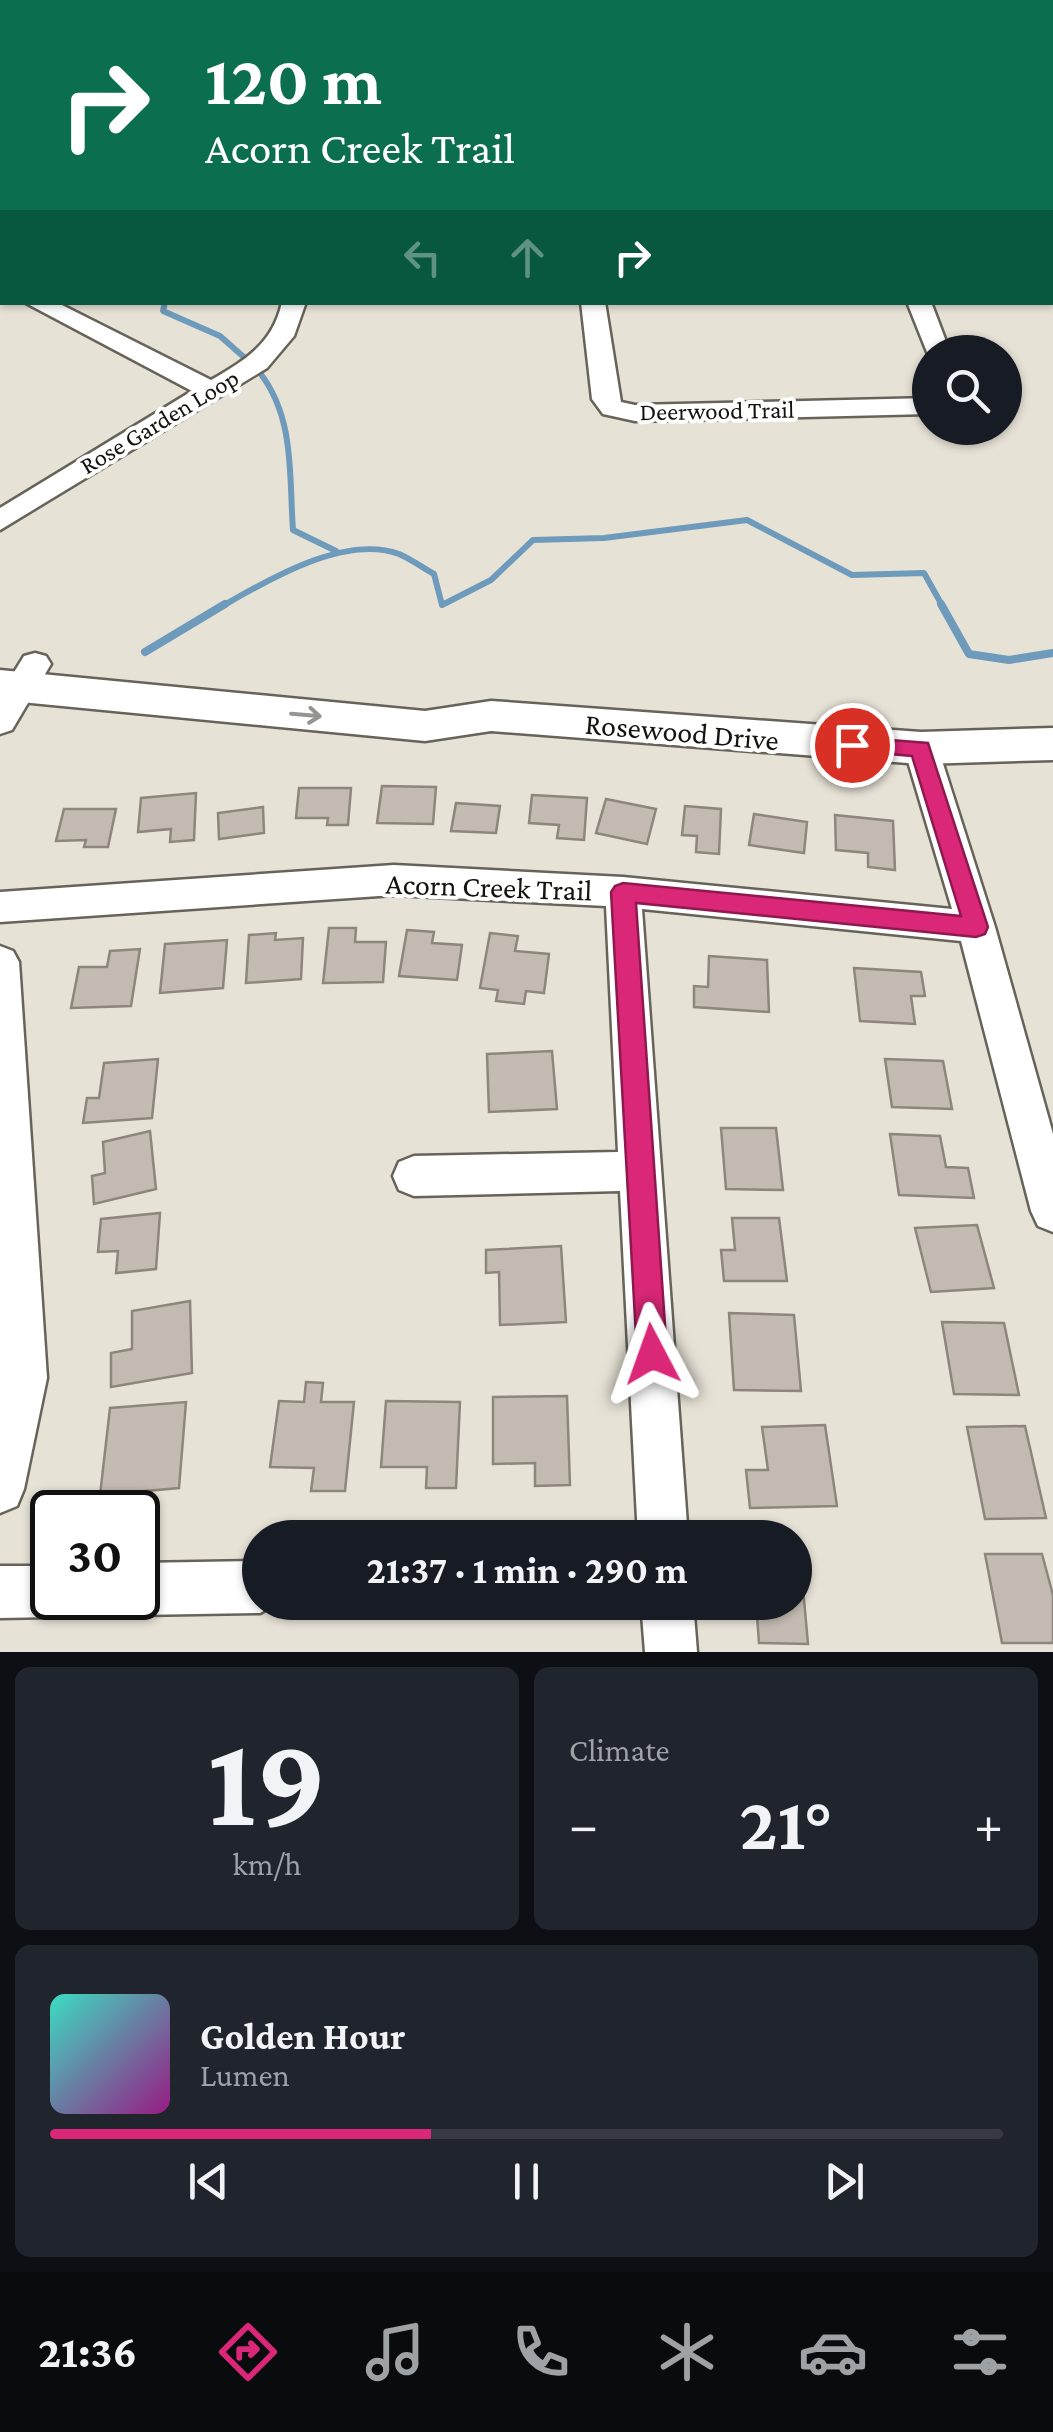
<!DOCTYPE html>
<html lang="en">
<head>
<meta charset="utf-8">
<style>
	body { margin:0; font-family:"Crimson Pro",serif; background:#20242c; color:#f1f3f6; height:100vh; display:flex; flex-direction:column; font-size:38px; white-space:nowrap }
	* { box-sizing:border-box; margin:0 }
	p { font-size:32px; color:#9ea1a6 }
	.icon { flex:none; width:55px; height:55px; fill:none; stroke:currentColor; stroke-width:2; stroke-linecap:round; stroke-linejoin:round }
	.map { position:relative; height:1652px; overflow:hidden }
	.side { display:flex; flex-direction:column; gap:15px; padding:15px; background:#0d0f14; flex:1 }
	.side>* { flex:none }
	.banner { position:absolute; left:0px; top:0px; width:1055px; height:305px; box-shadow:0 2px 8px #0004; background:#0b6e4f; color:#fff; overflow:hidden }
	.buttons { position:absolute; left:912px; top:335px; display:grid; gap:20px }
	.buttons a { display:grid; place-items:center; width:110px; height:110px; border-radius:50%; background:#171b24; box-shadow:0 2px 8px #0004; font-size:50px }
	.speed { position:absolute; left:30px; top:1490px; display:flex; gap:20px; font-size:50px; font-weight:700; text-align:center }
	.speed>* { display:grid; place-content:center; width:130px; height:130px; border-radius:50%; background:#171b24; box-shadow:0 2px 8px #0004; line-height:1 }
	.speed .limit { border:5px solid #111; border-radius:15px; background:#fff; color:#111 }
	.pin { position:absolute; display:grid; place-items:center; width:85px; height:85px; color:#fff; margin:-42px; border:5px solid #fff; border-radius:50%; box-shadow:0 2px 10px #0007 }
	.me { position:absolute; width:110px; margin:-55px; rotate:356deg; stroke-linejoin:round; filter:drop-shadow(0 0 8px #0008) }
	.turn { display:flex; align-items:center; gap:35px; height:210px; padding:0 40px; font-size:45px }
	.turn .icon { width:130px; height:130px; stroke-width:2.5 }
	.turn b { display:block; font-size:70px; line-height:85px }
	.lanes { display:flex; align-items:center; height:95px; padding:0 40px; background:#0003; justify-content:center; gap:50px; direction:ltr }
	.lanes .off { opacity:.35 }
	.big { font-size:75px; font-weight:700; line-height:1.1 }
	.side .widget { flex:1; display:flex; flex-direction:column; justify-content:center; gap:15px; min-width:0; padding:0 35px; border-radius:15px; background:#20242c }
	.side .dial { align-items:center; gap:0 }
	.dial b { font-size:130px; line-height:1 }
	.song { display:flex; align-items:center; gap:30px }
	.cover { width:120px; height:120px; border-radius:15px; background:linear-gradient(135deg,hsl(170 70% 55%),hsl(310 70% 35%)) }
	.played { height:10px; border-radius:5px; background:linear-gradient(90deg,#db2777 40%,#363941 40%) }
	.keys { display:flex; justify-content:space-around; direction:ltr }
	.heat { display:flex; justify-content:space-between; align-items:center; font-size:55px; direction:ltr }
	.side .tiles { flex:1; display:grid; gap:15px; grid-template-columns:1fr 1fr }
	.widget:last-child { grid-column:span 2 }
	.trip { position:absolute; left:242px; top:1520px; width:570px; height:100px; border-radius:50px; background:#171b24; box-shadow:0 2px 8px #0004; font-weight:700; line-height:100px; text-align:center }
	.dock { display:flex; height:160px; justify-content:space-around; align-items:center; background:#090b0e; color:#9ea1a6 }
	.dock .icon { width:70px; height:70px }
	.dock .active { color:#db2777 }
	.dock b { font-size:45px; color:#f1f3f6 }
	.map>svg:first-child { display:block }
	.lines { fill:none; stroke-linecap:round; stroke-linejoin:round }
	.stream-far2 { stroke:#6e9abb; stroke-width:4 }
	.stream-far1 { stroke:#6e9abb; stroke-width:6 }
	.stream { stroke:#6e9abb; stroke-width:8 }
	.building { fill:#c3bbb1; stroke:#8d867c; stroke-width:2.5 }
	.minor-casing { stroke:#676359; stroke-width:5 }
	.major-casing { stroke:#676359; stroke-width:5 }
	.minor { fill:#fff; fill-rule:evenodd }
	.major { fill:#fff; fill-rule:evenodd }
	.oneway { stroke:#959593 }
	.route { fill:#db2777; stroke:#8e194d; stroke-width:2.5 }
	.labels { text-anchor:middle; stroke-width:8; stroke-linejoin:round; paint-order:stroke }
	.far-street-label { font-size:25px; fill:#14130f; stroke:#fff }
	.street-label { font-size:30px; fill:#14130f; stroke:#fff }
</style>
</head>
<body>
<div class="map">
<svg width="1053" height="1652" viewBox="0 0 1053 1652">
	<rect width="100%" height="100%" fill="#e7e2d6"/>
	<g class="lines">
		<polyline class="stream-far2" points="79,0 87,2"/>
		<g class="stream-far1">
			<polyline points="165,302 163,311 220,336 246,359"/>
			<path d="M260 373C295 418 289 476 293 530L336 551"/>
			<path d="M221 607C267 580 345 534 399 554 411 559 423 568 434 574L442 605 491 580 533 540 604 538 747 520 852 575 924 573 943 607"/>
		</g>
		<g class="stream">
			<polyline points="941,604 969,654 1009,660 1053,653"/>
			<polyline points="145,652 225,604"/>
		</g>
	</g>
	<g class="building">
		<polygon points="382,786 436,787 433,824 377,823"/>
		<polygon points="299,788 351,788 348,825 327,825 328,818 296,818"/>
		<polygon points="196,793 194,840 170,842 171,829 138,832 141,798"/>
		<polygon points="532,795 587,798 584,840 557,838 559,825 529,823"/>
		<polygon points="606,799 656,809 647,844 596,833"/>
		<polygon points="456,803 500,806 496,833 451,831"/>
		<polygon points="685,806 721,809 719,854 696,852 697,836 682,835"/>
		<polygon points="263,807 264,833 219,839 218,813"/>
		<polygon points="64,809 116,809 108,847 84,847 86,840 56,841"/>
		<polygon points="754,814 807,822 804,853 749,845"/>
		<polygon points="835,815 893,821 895,870 868,867 868,853 836,850"/>
		<polygon points="329,928 356,928 355,942 386,942 383,982 323,983"/>
		<polygon points="407,930 434,932 432,943 462,945 457,980 399,976"/>
		<polygon points="276,933 275,940 303,938 301,979 246,983 249,935"/>
		<polygon points="490,933 518,936 515,951 549,954 544,993 526,991 524,1004 496,1001 498,990 480,988"/>
		<polygon points="227,940 223,988 160,993 165,944"/>
		<polygon points="140,949 131,1006 71,1008 79,967 107,967 110,951"/>
		<polygon points="709,956 767,960 769,1012 694,1007 694,986 708,987"/>
		<polygon points="854,968 921,972 925,996 911,996 915,1024 860,1021"/>
		<polygon points="552,1051 557,1109 489,1112 487,1054"/>
		<polygon points="158,1059 152,1118 83,1123 87,1098 99,1098 104,1063"/>
		<polygon points="885,1059 943,1061 952,1109 892,1107"/>
		<polygon points="721,1128 776,1128 783,1190 726,1189"/>
		<polygon points="150,1131 156,1189 94,1204 92,1176 105,1173 103,1142"/>
		<polygon points="890,1134 940,1136 946,1167 968,1168 974,1198 899,1195"/>
		<polygon points="160,1213 156,1269 116,1273 118,1251 98,1252 101,1219"/>
		<polygon points="732,1218 779,1218 787,1281 724,1281 721,1250 735,1250"/>
		<polygon points="977,1225 994,1288 931,1292 915,1228"/>
		<polygon points="561,1246 566,1322 500,1325 499,1272 486,1273 486,1250"/>
		<polygon points="190,1301 192,1373 111,1387 111,1353 132,1349 132,1311"/>
		<polygon points="729,1313 794,1315 801,1391 734,1390"/>
		<polygon points="942,1322 1004,1323 1019,1395 954,1394"/>
		<polygon points="306,1382 323,1383 321,1402 354,1402 345,1491 311,1491 314,1468 270,1467 279,1401 304,1402"/>
		<polygon points="567,1396 570,1485 535,1486 535,1463 493,1464 493,1397"/>
		<polygon points="386,1401 460,1402 456,1488 426,1488 427,1467 381,1467"/>
		<polygon points="186,1402 179,1488 100,1495 110,1408"/>
		<polygon points="825,1425 837,1506 750,1508 746,1470 768,1470 762,1427"/>
		<polygon points="1025,1426 1046,1518 985,1519 967,1427"/>
		<polygon points="985,1554 1042,1554 1053,1595 1053,1643 1002,1643"/>
		<polygon points="795,1566 801,1566 808,1644 759,1643 756,1602 795,1602"/>
	</g>
	<g class="lines">
		<g class="minor-casing">
			<g id="minor">
				<polygon points="504,0 522,0 522,2 505,2"/>
				<polygon points="673,0 691,0 692,2 675,2"/>
				<polygon points="848,0 866,0 867,2 850,2"/>
				<polygon points="1013,0 1031,0 1033,2 1015,2"/>
				<rect x="1052" y="43" width="1" height="12"/>
				<polygon points="2,59 2,71 0,72 0,60"/>
				<rect x="1052" y="80" width="1" height="12"/>
				<rect x="1052" y="202" width="1" height="14"/>
				<polygon points="0,277 2,278 2,292 0,292"/>
				<path d="M24 302H56L211 380C245 360 273 344 282 302H306L294 336 267 368 0 530V508L192 391Z"/>
				<polygon points="581,302 605,302 621,402 635,405 930,398 930,414 635,421 603,414 592,399"/>
				<polygon points="907,302 931,302 950,352 930,352 929,357"/>
				<polygon points="35,653 46,656 51,664 12,730 0,734 0,695 24,656"/>
				<polygon points="921,736 933,739 938,748 995,927 1053,1134 1053,1232 1038,1226 1031,1211 961,941 642,909 688,1538 638,1538 620,1191 414,1196 399,1190 393,1176 399,1162 414,1156 618,1152 606,906 394,895 0,922 0,892 394,865 623,877 952,909 904,748 909,739"/>
				<polygon points="0,946 13,951 19,962 47,1378 24,1489 17,1506 0,1513"/>
				<polygon points="260,1561 260,1602 279,1602 260,1613 138,1615 120,1607 116,1598 138,1598 138,1563"/>
				<polygon points="0,1566 52,1566 52,1598 75,1598 70,1609 52,1617 0,1618"/>
				<polygon points="641,1602 693,1602 697,1652 645,1652"/>
			</g>
		</g>
		<g class="major-casing">
			<polygon id="major" points="0,670 425,711 491,701 921,732 1053,728 1053,760 921,764 491,731 425,741 0,700"/>
		</g>
		<use href="#minor" class="minor"/>
		<use href="#major" class="major"/>
	</g>
	<defs><path id="oneway-shaft" d="M-6 0H5M1.5-3L5.5 0L1.5 3" fill="none" stroke-width="1.6" stroke-linecap="round" stroke-linejoin="round" transform="scale(2.5)"/></defs>
	<use class="oneway" href="#oneway-shaft" transform="translate(306 715) rotate(5)"/>
	<polygon class="route" points="852,737 928,743 988,927 985,934 976,937 636,903 667,1354 663,1365 652,1369 641,1365 637,1354 611,892 615,886 623,883 961,916 912,756 845,750 842,745"/>
	<g class="labels">
		<g class="far-street-label">
			<text transform="translate(717 410) rotate(-1)" y="9">Deerwood Trail</text>
			<text transform="translate(159 421) rotate(-31)" y="9">Rose Garden Loop</text>
		</g>
		<g class="street-label">
			<text transform="translate(682 732) rotate(5)" y="10">Rosewood Drive</text>
			<text transform="translate(489 887) rotate(2)" y="10">Acorn Creek Trail</text>
		</g>
	</g>
</svg>
<div class="buttons">
<a><svg class="icon" aria-label="search" viewBox="0 0 24 24"><circle cx="10" cy="10" r="6"/><path d="M15 15l6 6"/></svg></a>
</div>
<div class="speed"><div class="limit">30</div></div>
<div class="pin" style="left:852px;top:745px;background:#d93025"><svg class="icon" aria-label="arrive" viewBox="0 0 24 24"><path d="M6 21V4h12l-3 4 3 4H6"/></svg></div>
<svg class="me" style="left:652px;top:1354px" viewBox="-20 -20 40 40"><path d="M0-17L14 15 0 8-14 15z" fill="#db2777" stroke="#fff" stroke-width="4"/></svg>
<div class="trip">21:37 · 1 min · 290 m</div>
<div class="banner">
<div class="turn"><svg class="icon" aria-label="right" viewBox="0 0 24 24"><path d="M7 20v-9h11M14 6l5 5-5 5"/></svg><div><b>120 m</b>Acorn Creek Trail</div></div>
<div class="lanes"><svg class="icon off" aria-label="left" viewBox="0 0 24 24"><path d="M17 20v-9H6M10 6l-5 5 5 5"/></svg><svg class="icon off" aria-label="ahead" viewBox="0 0 24 24"><path d="M12 20V5M6 11l6-6 6 6"/></svg><svg class="icon" aria-label="right" viewBox="0 0 24 24"><path d="M7 20v-9h11M14 6l5 5-5 5"/></svg></div>
</div>
</div>
<section class="side">
<div class="tiles">
<div class="widget dial"><b>19</b><p>km/h</p></div>
<div class="widget"><p>Climate</p>
<div class="heat"><a>−</a><b class="big">21°</b><a>+</a></div>
</div>
<div class="widget">
<div class="song"><i class="cover"></i><div><b>Golden Hour</b><p>Lumen</p></div></div>
<div class="played"></div>
<div class="keys"><svg class="icon" aria-label="previous" viewBox="0 0 24 24"><path d="M18 5L8 12l10 7zM5 5v14"/></svg><svg class="icon" aria-label="pause" viewBox="0 0 24 24"><path d="M8 5v14M16 5v14"/></svg><svg class="icon" aria-label="next" viewBox="0 0 24 24"><path d="M6 5l10 7-10 7zM19 5v14"/></svg></div>
</div>
</div>
</section>
<nav class="dock">
<b>21:36</b>
<svg class="icon active" aria-label="directions" viewBox="0 0 24 24"><path d="M12 3l9 9-9 9-9-9zM9 14v-3h6M13 9l2 2-2 2"/></svg>
<svg class="icon" aria-label="music" viewBox="0 0 24 24"><path d="M9 18V5l10-2v13"/><circle cx="6" cy="18" r="3"/><circle cx="16" cy="16" r="3"/></svg>
<svg class="icon" aria-label="phone" viewBox="0 0 24 24"><path d="M5 4h4l2 5-3 2q2 4 5 5l2-3 5 2v4C11 20 4 13 5 4z"/></svg>
<svg class="icon" aria-label="climate" viewBox="0 0 24 24"><path d="M12 3v18M4 7l16 10M4 17L20 7"/></svg>
<svg class="icon" aria-label="car" viewBox="0 0 24 24"><path d="M5 17H2v-5l4-1 3-4h7l3 4 3 1v5h-3M9 17h6M6 11h13"/><circle cx="7" cy="17" r="2"/><circle cx="17" cy="17" r="2"/></svg>
<svg class="icon" aria-label="filters" viewBox="0 0 24 24"><path d="M4 7h16M4 17h16"/><circle cx="9" cy="7" r="2"/><circle cx="15" cy="17" r="2"/></svg>
</nav>
</body>
</html>
